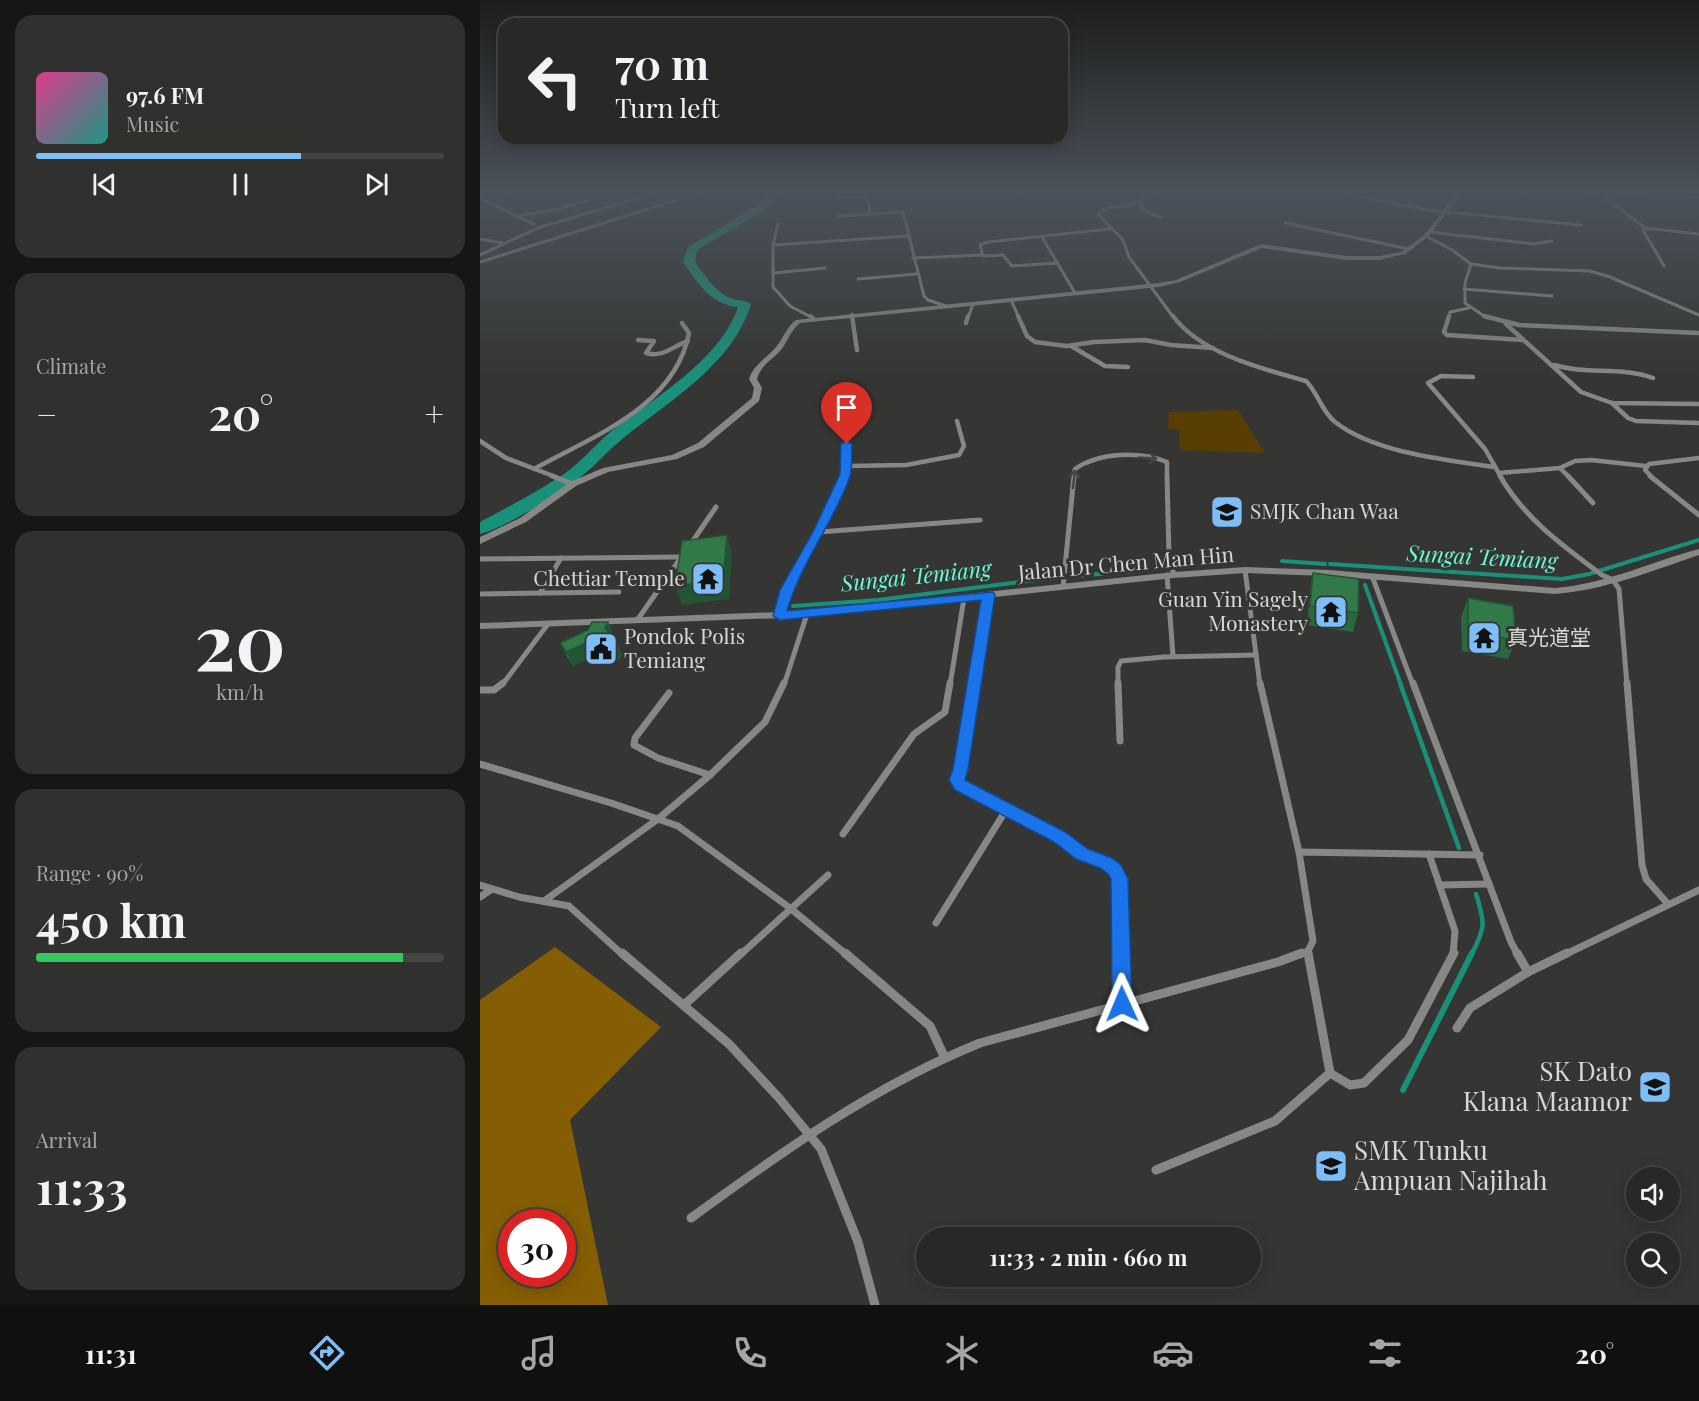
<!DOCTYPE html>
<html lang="en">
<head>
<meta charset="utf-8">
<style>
	body { margin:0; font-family:"Playfair Display","Noto Sans SC",serif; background:#30302e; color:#f1f3f6; height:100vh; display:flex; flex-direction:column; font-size:22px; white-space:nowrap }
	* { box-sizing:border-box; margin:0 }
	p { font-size:20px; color:#a5a6a7 }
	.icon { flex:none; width:33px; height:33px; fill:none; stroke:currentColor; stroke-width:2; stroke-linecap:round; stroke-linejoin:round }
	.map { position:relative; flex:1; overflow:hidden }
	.drawer { display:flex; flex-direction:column; gap:15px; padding:15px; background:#161615; width:480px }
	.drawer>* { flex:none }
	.guide { position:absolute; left:18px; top:18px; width:570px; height:126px; border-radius:18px; box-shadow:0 3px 15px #0003,0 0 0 2px #444443; background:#282826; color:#f1f3f6; overflow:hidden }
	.fabs { position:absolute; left:1146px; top:1167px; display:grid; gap:12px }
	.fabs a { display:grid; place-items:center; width:54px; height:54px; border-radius:50%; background:#282826; box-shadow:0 3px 15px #0003,0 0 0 2px #444443; font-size:30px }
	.speed { position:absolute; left:18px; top:1209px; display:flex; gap:12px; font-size:30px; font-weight:700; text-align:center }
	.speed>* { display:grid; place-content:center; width:78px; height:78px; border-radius:50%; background:#282826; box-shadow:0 3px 15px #0003,0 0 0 2px #444443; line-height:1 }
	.speed .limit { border:9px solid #d22; background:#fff; color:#111 }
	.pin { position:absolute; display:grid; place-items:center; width:51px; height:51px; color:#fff; margin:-62px -26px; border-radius:50% 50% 50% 0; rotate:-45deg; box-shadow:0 0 6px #0007 }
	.pin .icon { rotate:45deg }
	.me { position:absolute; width:66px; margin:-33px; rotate:359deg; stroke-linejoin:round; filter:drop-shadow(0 0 4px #0008) }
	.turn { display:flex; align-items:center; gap:21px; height:126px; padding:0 18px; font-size:27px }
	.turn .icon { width:78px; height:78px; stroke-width:2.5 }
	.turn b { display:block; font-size:42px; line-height:51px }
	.big { font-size:45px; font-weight:700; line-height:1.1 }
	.drawer .widget { flex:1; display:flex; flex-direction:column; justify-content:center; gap:9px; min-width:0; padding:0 21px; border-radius:18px; background:#30302e }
	.drawer .dial { align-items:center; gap:0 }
	.dial b { font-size:78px; line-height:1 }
	.song { display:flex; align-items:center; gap:18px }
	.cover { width:72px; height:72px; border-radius:9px; background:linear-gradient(135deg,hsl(330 70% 55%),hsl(170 70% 35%)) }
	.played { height:6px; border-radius:3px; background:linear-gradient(90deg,#7dbef9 65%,#444443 65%) }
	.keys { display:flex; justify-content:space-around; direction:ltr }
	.heat { display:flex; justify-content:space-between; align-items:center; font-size:33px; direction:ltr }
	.charge { height:9px; border-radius:4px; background:linear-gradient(90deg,#34c759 90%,#444443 0) }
	.trip { position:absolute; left:436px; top:1227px; width:345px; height:60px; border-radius:30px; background:#282826; box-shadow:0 3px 15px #0003,0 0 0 2px #444443; font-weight:700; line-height:60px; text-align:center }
	.tab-bar { display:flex; height:96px; justify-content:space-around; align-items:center; background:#10100f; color:#a5a6a7 }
	.tab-bar .icon { width:42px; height:42px }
	.tab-bar .current { color:#7dbef9 }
	.tab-bar b { font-size:27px; color:#f1f3f6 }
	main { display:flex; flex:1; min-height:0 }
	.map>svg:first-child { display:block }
	.green { fill:#593e04 }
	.forest { fill:#855e03; fill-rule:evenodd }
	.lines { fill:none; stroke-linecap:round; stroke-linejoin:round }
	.stream-far2 { stroke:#19917a; stroke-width:4 }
	.stream-far1 { stroke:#19917a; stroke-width:4.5 }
	.stream { stroke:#19917a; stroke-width:6 }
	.river { fill:#19917a; fill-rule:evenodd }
	.minor-far4 { stroke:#878885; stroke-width:3 }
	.minor-far3 { stroke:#878885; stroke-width:4.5 }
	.minor-far2 { stroke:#878885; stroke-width:5 }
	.minor-far1 { stroke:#878885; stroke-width:7 }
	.minor { stroke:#878885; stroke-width:9 }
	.tertiary { fill:#878885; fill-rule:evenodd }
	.wall { fill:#2a683f }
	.shaded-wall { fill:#253 }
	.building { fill:#317949; stroke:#253; stroke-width:1.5 }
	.oneway { stroke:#454643 }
	.route { fill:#1a73e8; stroke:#114b97; stroke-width:1.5 }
	.labels { text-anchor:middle; stroke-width:6; stroke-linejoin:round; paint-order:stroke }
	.poi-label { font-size:21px; fill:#d7d8d6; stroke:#353633; text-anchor:start }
	.street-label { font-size:21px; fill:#d7d8d6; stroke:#353633 }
	.water-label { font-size:22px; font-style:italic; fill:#68fbda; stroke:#353633 }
	.near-poi-label { font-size:26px; fill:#d7d8d6; stroke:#353633; text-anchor:end }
</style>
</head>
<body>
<main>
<section class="drawer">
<div class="widget">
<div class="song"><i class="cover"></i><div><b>97.6 FM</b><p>Music</p></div></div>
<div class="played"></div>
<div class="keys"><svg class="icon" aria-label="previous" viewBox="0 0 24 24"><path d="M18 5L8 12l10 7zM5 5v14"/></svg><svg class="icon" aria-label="pause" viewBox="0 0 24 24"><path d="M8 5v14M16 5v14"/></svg><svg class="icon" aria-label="next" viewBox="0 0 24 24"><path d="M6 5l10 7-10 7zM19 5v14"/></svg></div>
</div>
<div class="widget"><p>Climate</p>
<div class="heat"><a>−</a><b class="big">20°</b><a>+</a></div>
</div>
<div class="widget dial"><b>20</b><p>km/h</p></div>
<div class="widget"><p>Range · 90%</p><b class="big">450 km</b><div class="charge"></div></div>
<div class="widget"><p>Arrival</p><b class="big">11:33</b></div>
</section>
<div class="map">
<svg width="1219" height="1305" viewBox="0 0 1219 1305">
	<rect width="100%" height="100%" fill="#353633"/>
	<polygon class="green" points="758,410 785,453 700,450 699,429 688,429 689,412"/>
	<path class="forest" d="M75 947 181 1027 90 1120 128 1305H0V1000ZM32 1222H82V1274H32Z"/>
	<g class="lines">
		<g class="stream-far2">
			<polyline points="802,561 845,564"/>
			<polyline points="850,564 1082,579 1109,574 1219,540"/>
			<polyline points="596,576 654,571"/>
			<polyline points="885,585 921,685"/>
			<polyline points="313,606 398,600 564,579"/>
		</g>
		<g class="stream-far1">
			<polyline points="920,683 979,848"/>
			<path d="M991 955C1006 928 1005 922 996 894"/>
		</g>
		<polyline class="stream" points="923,1090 992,953"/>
		<path class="river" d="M288 194H299L281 212 217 250 215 262C225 275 236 294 253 299 260 302 265 299 271 304 253 365 187 402 140 441 127 451 116 465 103 475 84 491 23 529 0 534V522C28 507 57 492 84 474 100 463 113 447 128 434 171 400 240 361 258 307 231 305 217 282 203 262L208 247 273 208Z"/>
		<g class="minor-far4">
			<polyline points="678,194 645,206 627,208 618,214 643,240 649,257 694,318"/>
			<polyline points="870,194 947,210 1101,225"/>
			<polyline points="1122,195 1165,228 1219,234"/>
			<polyline points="0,196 3,200 54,224"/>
			<polyline points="358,197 387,197 390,213"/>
			<polyline points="659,201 664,211 681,217"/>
			<polyline points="36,216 75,210 128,194"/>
			<polyline points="357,216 423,212 444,296 448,300 466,306"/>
			<polyline points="805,223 929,249"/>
			<polyline points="298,224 293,245 293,287 310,306 333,318"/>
			<polyline points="1165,228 1163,230 1184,266"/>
			<polyline points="950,232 1054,244 1072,241"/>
			<polyline points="946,236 972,250 991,264 985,283 985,303 1007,318"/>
			<polyline points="562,237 595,293"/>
			<polyline points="0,239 22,243"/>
			<polyline points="293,245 428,236"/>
			<polyline points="0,255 58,228 171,194"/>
			<polyline points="433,258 502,255"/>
			<polyline points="0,262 216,194"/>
			<polyline points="577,263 532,266 523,255 503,256 500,245 508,242 630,229"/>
			<polyline points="991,264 1020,268 1110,271 1130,277 1219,315"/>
			<polyline points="294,273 345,268"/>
			<polyline points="378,279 437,274"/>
			<polyline points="984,289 1072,296"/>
			<polyline points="531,300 539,318"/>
			<polyline points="372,314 373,318"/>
			<polyline points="488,318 493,304"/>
			<polyline points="968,318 970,312 989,308"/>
		</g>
		<g class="minor-far3">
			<polyline points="330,316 333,318"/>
			<polyline points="372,316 377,350"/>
			<polyline points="538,316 547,336 555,342 587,346 614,342 665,340 691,345 733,348"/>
			<path d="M693 316C721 354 783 369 826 381 838 393 842 412 855 422 895 453 966 460 1015 467"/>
			<polyline points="969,316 964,332 967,335 1043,340"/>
			<polyline points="1004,316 1039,325 1219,333"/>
			<polyline points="486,323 488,316"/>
			<polyline points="1026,324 1101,392 1132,403 1219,404"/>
			<path d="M158 340 174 341 166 353C183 358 193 346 208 341"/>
			<polyline points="591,346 625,366 648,367"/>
			<path d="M1074 365C1107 375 1141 366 1173 378"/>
			<polyline points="993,377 961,376 948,383 1005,449 1021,477"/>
			<polyline points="1132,403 1148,418 1156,421 1219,423"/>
			<polyline points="0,441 26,458 76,477"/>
			<polyline points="367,466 426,465 479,455 484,446 477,421"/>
			<polyline points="1080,468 1089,477"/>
			<path d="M54 469C113 436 195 407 209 333L202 323"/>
			<polyline points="1019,473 1080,468 1095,461 1111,460 1166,466"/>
			<polyline points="363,477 367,466 366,421"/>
			<path d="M594 477 595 469C619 452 660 451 687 462V477"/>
			<polyline points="1172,477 1165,470 1169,464 1219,458"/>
		</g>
		<g class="minor-far2">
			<polyline points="72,476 93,484"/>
			<polyline points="687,476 689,556 694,575"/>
			<path d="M1020 476C1045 519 1083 546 1122 575L1133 580 1139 589 1147 685"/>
			<polyline points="1088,476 1113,503"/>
			<polyline points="1170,476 1219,515"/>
			<polyline points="339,532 500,520"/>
			<polyline points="210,545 236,507"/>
			<polyline points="0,559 201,557"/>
			<polyline points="765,570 780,685"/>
			<polyline points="687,575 693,656"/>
			<polyline points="892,576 933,685"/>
			<polyline points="583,587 594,476"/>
			<polyline points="60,593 81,558"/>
			<polyline points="0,594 139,592"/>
			<polyline points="300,616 306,590 339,532 364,476"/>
			<polyline points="158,619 202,556"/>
			<polyline points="22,685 68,624"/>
			<polyline points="304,685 327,614"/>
			<polyline points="470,685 484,598"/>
			<polyline points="494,685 508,595"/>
			<polyline points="638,685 638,667 641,661 684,657 776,655"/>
		</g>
		<g class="minor-far1">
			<polyline points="494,683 481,769 477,780 480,785 579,837 602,854 626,863 635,870 639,879 641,955"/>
			<polyline points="638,683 640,741"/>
			<polyline points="780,683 819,852"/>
			<polyline points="933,683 1031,942 1038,955"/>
			<polyline points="1147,683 1162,865 1166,879 1188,904"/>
			<polyline points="0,690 14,690 23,683"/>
			<polyline points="189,693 155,738 154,745 178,758 230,775"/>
			<polyline points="0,764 131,803 198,826 310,908 367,955"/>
			<polyline points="363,834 434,734 465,712 470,683"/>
			<polyline points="949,854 975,931 973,955"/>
			<polyline points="0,885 39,897 89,906 143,955"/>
			<polyline points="960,885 1009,884"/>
			<polyline points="0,897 12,889"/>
			<polyline points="64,901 178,819 230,775 285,722 304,683"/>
			<polyline points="456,923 526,810"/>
			<polyline points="260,955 348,875"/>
			<polyline points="818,955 828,951"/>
			<polyline points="829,955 828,951 833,941 819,852 1000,855"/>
			<polyline points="1084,955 1219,890"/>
		</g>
		<g class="minor">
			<polyline points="142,953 249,1044 299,1098 341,1149 378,1242 395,1305"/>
			<polyline points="365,953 450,1026 464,1056"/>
			<polyline points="641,953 642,1004"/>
			<polyline points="1037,953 1048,972"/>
			<polyline points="204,1005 261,953"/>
			<polyline points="977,1028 990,1008 1048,972 1087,953"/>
			<polyline points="850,1073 870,1085 884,1083 928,1040 974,953"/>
			<polyline points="676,1170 795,1121 850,1073 828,953"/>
			<path d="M211 1218C303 1151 394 1086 500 1043L798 962 822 953"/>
		</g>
		<g class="tertiary">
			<path d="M976 194H981L948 237 925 254 899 260H866L782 248 700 282 679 287 320 323C311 330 308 341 301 350 292 360 281 365 277 379L282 388 279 401 224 447 197 459 128 472 96 486 46 522 0 544V537L40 518 90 482 123 468 192 455 218 443 272 398 274 388 269 379C274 364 287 358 296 347 304 338 306 327 316 320L679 283 696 280 781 244 866 256H899L921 252 944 235Z"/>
			<polygon points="1109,194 1219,196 1219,198 1111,195"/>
			<path d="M1219 549V555C1172 571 1125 590 1075 594L849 576 765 573 694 578 327 617 0 629V623L327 611 694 572 765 567 849 570 1075 588C1126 584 1170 562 1219 549Z"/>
		</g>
	</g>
	<g class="wall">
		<polygon points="833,573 878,613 873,632 827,625 830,592"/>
		<polygon points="988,598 1036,640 1028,659 982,651 981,617"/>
		<polygon points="134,636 133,638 143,657 129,664 120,654 93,666 87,657 80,643"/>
	</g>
	<g class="shaded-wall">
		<polygon points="247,535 252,554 249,599 202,605 195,586"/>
		<polygon points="128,622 134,636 131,642 125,628"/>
		<polygon points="114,639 120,654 93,666 86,652"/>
		<polygon points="137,643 143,657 129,664 122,650"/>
	</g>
	<g class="building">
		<polygon points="247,535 243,580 195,586 202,541"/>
		<polygon points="833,573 879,579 878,613 830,606"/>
		<polygon points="988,598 1033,606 1036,640 988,632"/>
		<polygon points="112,622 128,622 125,628 137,643 122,650 114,639 86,652 80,643 108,630"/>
	</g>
	<defs><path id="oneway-shaft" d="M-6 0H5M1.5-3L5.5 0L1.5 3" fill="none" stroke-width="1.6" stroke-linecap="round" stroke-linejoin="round" transform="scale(1.5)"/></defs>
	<g class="oneway">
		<use href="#oneway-shaft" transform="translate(668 458) rotate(4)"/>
		<use href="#oneway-shaft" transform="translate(594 479) rotate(-83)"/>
	</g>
	<linearGradient id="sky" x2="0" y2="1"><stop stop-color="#1d1e1c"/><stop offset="0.51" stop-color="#4b525b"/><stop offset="1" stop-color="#4b525b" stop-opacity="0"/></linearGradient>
	<rect width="1219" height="377" fill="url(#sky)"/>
	<path class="route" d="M367 441 372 444C371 454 373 467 370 476 354 523 320 563 307 611L513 592 515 595 488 769 485 780 585 832 608 849 632 858 641 865 648 879 652 1004 649 1011 642 1013 635 1011 632 1004 631 879 628 874 620 868 596 859 574 842 475 790 469 780 473 769 501 600 300 620 293 616 300 590 333 532 360 474 361 444Z"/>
	<defs>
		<g id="school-square" transform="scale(1.725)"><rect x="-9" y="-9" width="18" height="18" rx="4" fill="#7dbef9" stroke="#353633"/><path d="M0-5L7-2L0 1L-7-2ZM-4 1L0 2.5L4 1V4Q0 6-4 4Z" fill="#111"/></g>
		<g id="temple-square" transform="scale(1.725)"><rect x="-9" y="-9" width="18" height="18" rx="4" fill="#7dbef9" stroke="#353633"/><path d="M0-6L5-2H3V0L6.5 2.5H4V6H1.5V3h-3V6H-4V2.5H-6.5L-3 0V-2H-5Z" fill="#111"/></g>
		<g id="civic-square" transform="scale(1.725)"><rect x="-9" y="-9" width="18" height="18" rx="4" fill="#7dbef9" stroke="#353633"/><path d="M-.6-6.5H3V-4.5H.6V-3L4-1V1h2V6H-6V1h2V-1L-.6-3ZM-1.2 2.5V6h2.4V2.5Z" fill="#111"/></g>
	</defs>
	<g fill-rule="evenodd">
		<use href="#school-square" x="747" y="512"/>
		<use href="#temple-square" x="228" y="579"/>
		<use href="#temple-square" x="851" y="612"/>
		<use href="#temple-square" x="1004" y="638"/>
		<use href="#civic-square" x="121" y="649"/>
		<use href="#school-square" x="1175" y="1087"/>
		<use href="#school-square" x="851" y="1166"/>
	</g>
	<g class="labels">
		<g class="poi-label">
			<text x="770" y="519">SMJK Chan Waa</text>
			<text x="205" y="586" text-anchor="end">Chettiar Temple</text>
			<text x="828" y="607" text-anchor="end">Guan Yin Sagely<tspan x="828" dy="24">Monastery</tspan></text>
			<text x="144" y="644">Pondok Polis<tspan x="144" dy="24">Temiang</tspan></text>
			<text x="1027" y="645">真光道堂</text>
		</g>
		<g class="street-label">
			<text transform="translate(646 564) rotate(-5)" y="7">Jalan Dr Chen Man Hin</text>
		</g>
		<g class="water-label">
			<text transform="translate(1002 557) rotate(3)" y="8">Sungai Temiang</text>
			<text transform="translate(436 576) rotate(-6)" y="8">Sungai Temiang</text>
		</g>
		<g class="near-poi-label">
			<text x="1152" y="1081">SK Dato<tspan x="1152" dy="30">Klana Maamor</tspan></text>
			<text x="874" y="1160" text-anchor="start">SMK Tunku<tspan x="874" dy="30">Ampuan Najihah</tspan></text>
		</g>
	</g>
</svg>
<div class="fabs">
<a><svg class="icon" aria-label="sound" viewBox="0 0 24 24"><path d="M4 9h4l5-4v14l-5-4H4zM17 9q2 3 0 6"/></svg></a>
<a><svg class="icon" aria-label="search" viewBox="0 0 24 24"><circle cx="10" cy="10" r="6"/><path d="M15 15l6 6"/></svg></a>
</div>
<div class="speed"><div class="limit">30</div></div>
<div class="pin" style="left:367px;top:444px;background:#d93025"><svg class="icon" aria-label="arrive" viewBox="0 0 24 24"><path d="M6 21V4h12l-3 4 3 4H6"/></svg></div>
<svg class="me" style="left:642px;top:1004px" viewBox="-20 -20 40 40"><path d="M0-17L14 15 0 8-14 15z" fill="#1a73e8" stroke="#fff" stroke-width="4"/></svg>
<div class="trip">11:33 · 2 min · 660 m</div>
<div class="guide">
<div class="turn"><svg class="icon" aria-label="left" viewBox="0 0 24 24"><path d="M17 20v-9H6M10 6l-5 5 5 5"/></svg><div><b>70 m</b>Turn left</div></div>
</div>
</div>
</main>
<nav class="tab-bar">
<b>11:31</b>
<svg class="icon current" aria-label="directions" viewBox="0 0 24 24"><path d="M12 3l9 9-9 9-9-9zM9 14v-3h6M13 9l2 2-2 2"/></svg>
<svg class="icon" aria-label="music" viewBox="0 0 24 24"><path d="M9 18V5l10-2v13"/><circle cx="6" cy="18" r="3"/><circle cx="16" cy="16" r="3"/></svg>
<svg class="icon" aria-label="phone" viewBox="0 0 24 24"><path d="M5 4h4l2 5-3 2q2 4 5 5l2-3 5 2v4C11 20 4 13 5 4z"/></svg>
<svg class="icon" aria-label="climate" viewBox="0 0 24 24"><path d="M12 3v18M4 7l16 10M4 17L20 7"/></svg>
<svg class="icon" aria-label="car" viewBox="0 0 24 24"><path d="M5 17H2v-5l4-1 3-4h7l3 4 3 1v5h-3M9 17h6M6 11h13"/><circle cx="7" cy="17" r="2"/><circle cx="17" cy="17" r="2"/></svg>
<svg class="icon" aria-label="filters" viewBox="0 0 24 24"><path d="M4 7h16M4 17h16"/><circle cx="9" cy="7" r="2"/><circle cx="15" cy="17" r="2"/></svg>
<b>20°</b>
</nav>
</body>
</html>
